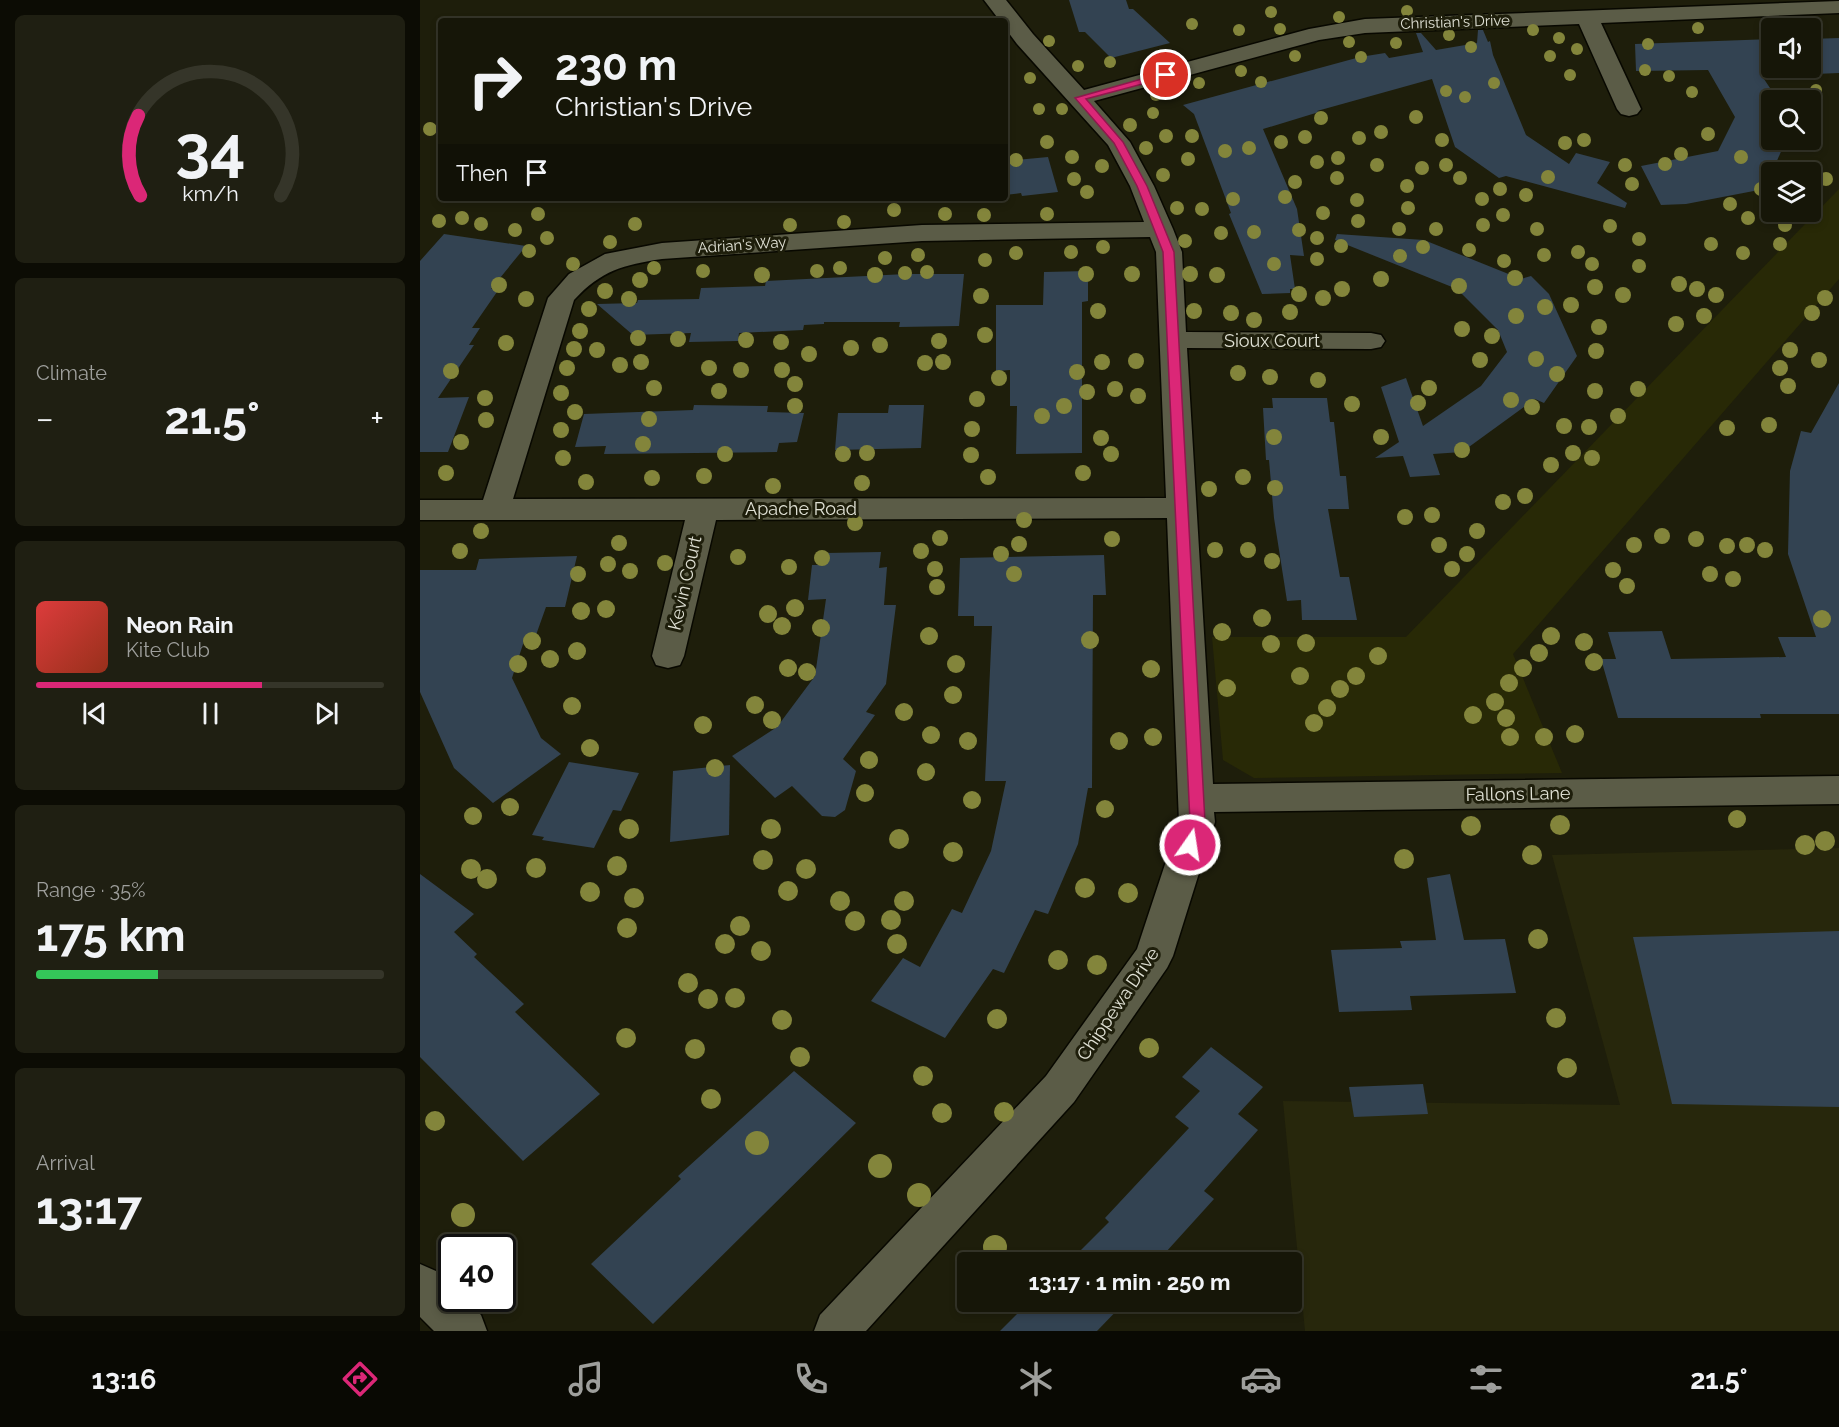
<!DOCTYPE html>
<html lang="en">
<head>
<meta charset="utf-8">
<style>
	body { margin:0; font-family:Raleway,sans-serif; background:#1f1f12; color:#f1f3f6; height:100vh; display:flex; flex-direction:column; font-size:22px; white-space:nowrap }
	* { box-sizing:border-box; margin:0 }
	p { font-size:20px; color:#9e9f9c }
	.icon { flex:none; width:33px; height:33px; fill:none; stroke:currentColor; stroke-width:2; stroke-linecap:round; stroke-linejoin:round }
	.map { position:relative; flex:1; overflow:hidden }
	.side { display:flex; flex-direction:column; gap:15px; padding:15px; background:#0c0c04; width:420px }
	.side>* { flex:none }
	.guide { position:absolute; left:18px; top:18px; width:570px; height:183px; border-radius:6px; box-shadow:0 3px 9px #0003,0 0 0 2px #353529; background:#161608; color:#f1f3f6; overflow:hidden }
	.controls { position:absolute; left:1341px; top:18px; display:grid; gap:12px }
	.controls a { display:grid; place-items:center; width:60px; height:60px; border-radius:6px; background:#161608; box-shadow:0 3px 9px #0003,0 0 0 2px #353529; font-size:30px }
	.speed { position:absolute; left:18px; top:1234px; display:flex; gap:12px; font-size:30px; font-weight:700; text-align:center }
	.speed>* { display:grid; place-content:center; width:78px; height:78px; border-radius:50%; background:#161608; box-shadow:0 3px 9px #0003,0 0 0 2px #353529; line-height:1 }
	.speed .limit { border:3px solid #111; border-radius:9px; background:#fff; color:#111 }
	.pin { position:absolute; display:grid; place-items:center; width:51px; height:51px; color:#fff; margin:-26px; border:3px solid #fff; border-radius:50%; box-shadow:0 2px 6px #0007 }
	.me { position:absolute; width:66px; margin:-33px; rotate:13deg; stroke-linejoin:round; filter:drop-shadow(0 0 4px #0008) }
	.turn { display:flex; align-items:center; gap:21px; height:126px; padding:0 18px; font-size:27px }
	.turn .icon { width:78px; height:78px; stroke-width:2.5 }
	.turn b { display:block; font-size:42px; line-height:51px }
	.then { display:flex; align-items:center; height:57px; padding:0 18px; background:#0003; gap:12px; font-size:22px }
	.big { font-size:45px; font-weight:700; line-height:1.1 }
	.side .widget { flex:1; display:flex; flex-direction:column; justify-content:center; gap:9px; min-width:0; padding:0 21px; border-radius:9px; background:#1f1f12 }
	.side .dial { align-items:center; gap:0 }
	.dial svg { height:156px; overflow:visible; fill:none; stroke:#353529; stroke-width:7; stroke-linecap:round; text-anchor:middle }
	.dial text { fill:#f1f3f6; stroke:none }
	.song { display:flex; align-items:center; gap:18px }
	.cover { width:72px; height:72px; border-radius:9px; background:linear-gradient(135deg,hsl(0 70% 55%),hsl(10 70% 35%)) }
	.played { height:6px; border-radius:3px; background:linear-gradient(90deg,#db2777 65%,#353529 65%) }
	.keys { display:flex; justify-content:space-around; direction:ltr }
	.heat { display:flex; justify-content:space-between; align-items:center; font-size:33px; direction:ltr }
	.charge { height:9px; border-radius:4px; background:linear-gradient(90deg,#34c759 35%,#353529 0) }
	.trip { position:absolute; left:537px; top:1252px; width:345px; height:60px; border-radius:6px; background:#161608; box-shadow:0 3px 9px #0003,0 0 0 2px #353529; font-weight:700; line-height:60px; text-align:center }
	.menu { display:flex; height:96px; justify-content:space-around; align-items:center; background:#090903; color:#9e9f9c }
	.menu .icon { width:42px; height:42px }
	.menu .on { color:#db2777 }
	.menu b { font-size:27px; color:#f1f3f6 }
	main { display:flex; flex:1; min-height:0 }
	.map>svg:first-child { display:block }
	.built { fill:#27270c }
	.green { fill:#282906 }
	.building { fill:#334352 }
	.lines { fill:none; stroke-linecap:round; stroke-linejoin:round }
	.minor-casing { stroke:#080800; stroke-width:3 }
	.minor { fill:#5b5c47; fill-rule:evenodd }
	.tree { fill:#83853b }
	.route { fill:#db2777; stroke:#8e194d; stroke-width:1.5 }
	.labels { text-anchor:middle; stroke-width:6; stroke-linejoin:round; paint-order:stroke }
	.far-street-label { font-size:15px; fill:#e0e1d5; stroke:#1e1e0b }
	.street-label { font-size:18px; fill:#e0e1d5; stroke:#1e1e0b }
</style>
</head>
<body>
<main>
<section class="side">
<div class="widget dial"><svg viewBox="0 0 100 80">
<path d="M14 69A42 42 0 1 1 86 69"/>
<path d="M14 69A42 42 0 0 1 13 28" stroke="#db2777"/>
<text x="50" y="56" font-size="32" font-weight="700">34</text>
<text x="50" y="72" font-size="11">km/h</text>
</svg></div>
<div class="widget"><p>Climate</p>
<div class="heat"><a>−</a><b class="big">21.5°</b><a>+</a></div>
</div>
<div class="widget">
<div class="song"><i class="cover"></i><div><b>Neon Rain</b><p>Kite Club</p></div></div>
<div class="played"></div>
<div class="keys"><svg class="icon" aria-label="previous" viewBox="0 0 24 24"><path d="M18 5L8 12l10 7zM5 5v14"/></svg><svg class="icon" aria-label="pause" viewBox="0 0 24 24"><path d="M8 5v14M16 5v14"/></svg><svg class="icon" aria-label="next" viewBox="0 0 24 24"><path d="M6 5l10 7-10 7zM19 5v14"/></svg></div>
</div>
<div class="widget"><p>Range · 35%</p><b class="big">175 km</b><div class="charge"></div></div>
<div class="widget"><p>Arrival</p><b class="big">13:17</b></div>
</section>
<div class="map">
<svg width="1419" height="1331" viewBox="0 0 1419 1331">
	<rect width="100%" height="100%" fill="#1e1e0b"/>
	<polygon class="built" points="1419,848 1419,1331 885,1331 863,1101 1200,1105 1132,855"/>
	<polygon class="green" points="1419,189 1419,279 1093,654 1142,773 834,778 803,760 792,637 986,637"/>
	<g class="building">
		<polygon points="649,0 706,0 709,9 713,9 750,43 691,58 665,32 659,32"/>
		<polygon points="1058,30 1063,30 1068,42 1070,41 1073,55 1106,135 1149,164 1156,153 1190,162 1177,183 1207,203 1205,208 1086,176 1079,178 1035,147 1012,79 897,111 899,112 843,129 877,209 884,256 870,255 875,289 870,289 870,293 842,294 809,214 811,213 774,114 763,105 940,57 965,53 969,58 1003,52 996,33 1001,33 1016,50 1057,43"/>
		<polygon points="1419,38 1419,73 1342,76 1358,100 1352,100 1352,140 1366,140 1346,186 1336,188 1339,190 1266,204 1241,205 1221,166 1298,151 1315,117 1288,70 1216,71 1215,44 1352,39 1352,68 1390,68 1390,39"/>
		<polygon points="628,157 638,192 602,196 601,193 585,195 585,161"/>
		<polygon points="24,234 106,246 71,289 79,289 52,328 60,328 49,345 54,345 18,398 49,397 28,452 0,452 0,261"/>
		<polygon points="917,234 1004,240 1101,279 1111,276 1129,294 1157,356 1124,403 1115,399 1042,452 1013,454 1020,475 990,477 983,456 955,458 979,442 961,387 986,378 1003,426 1061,386 1087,352 1078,330 1037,289 915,240"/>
		<polygon points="668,271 668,301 662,302 662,453 596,454 597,406 590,406 590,370 576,371 576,305 623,305 624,272"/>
		<polygon points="486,274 544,274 539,326 479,327 480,322 404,322 404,324 384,325 383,330 319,333 318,341 269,342 271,333 213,335 177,304 217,303 218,300 279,299 281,288 345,286 346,281"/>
		<polygon points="1419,383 1419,714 1340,714 1341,718 1198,718 1181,659 1196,659 1188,632 1242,631 1251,659 1366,657 1358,637 1396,637 1368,554 1370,471 1381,431 1391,433"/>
		<polygon points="852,398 907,398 910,422 914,422 920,476 926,476 929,509 908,509 920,577 929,577 937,620 882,620 881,600 867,601 854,518 849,460 846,460 843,408 853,408"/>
		<polygon points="274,405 348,406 347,412 384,413 377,442 359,443 357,452 184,454 186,446 155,447 164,414 273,410"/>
		<polygon points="469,405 504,405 501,448 415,450 418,413 468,413"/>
		<polygon points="461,552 459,568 467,567 464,605 476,605 466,684 446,712 455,715 423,759 436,771 425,810 415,817 402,816 372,786 355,798 312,756 357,727 395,676 406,599 388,600 392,565 405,565 406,553"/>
		<polygon points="684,555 686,595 673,595 672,788 668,788 658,844 628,914 615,910 584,973 573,969 525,1038 451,1001 483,958 500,967 532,909 542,913 571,851 586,781 565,781 572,626 554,626 554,616 538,616 540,558"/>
		<polygon points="157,556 145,607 126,607 116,635 106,635 92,678 121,738 141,754 73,803 34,768 0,692 0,570 56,570 59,559"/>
		<polygon points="149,762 219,773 201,811 193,810 174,848 122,840 124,837 112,835"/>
		<polygon points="310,765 309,835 250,842 253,771"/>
		<polygon points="0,874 54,914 34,932 57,954 54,957 104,1004 95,1012 180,1094 103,1161 0,1057"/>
		<polygon points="1030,874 1044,940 1085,939 1096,993 990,996 992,1010 919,1012 911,950 982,948 980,941 1016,940 1007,878"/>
		<polygon points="1419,931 1419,1107 1252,1104 1213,937"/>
		<polygon points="791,1047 843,1087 818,1114 838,1130 784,1191 794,1199 736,1263 648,1263 689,1222 685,1218 769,1128 755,1117 780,1091 762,1077"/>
		<polygon points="374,1071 436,1123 233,1324 171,1264 261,1179 258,1176"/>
		<polygon points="1003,1084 1008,1114 934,1117 929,1087"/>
		<polygon points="609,1302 705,1302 677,1331 580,1331"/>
	</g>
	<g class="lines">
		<g class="minor-casing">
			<g id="minor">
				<path d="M564 0H586L613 34 664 90 889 29 945 19 1419 1V13L1181 23 1221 109 1217 114 1209 116 1201 114 1197 109 1159 24 945 33 899 40 674 101 710 142 734 186 753 229 762 252 766 332 951 333 961 335 965 341 961 347 951 349 767 348 793 784 1419 776V804L794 812 795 822 753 956 747 968 654 1102 446 1331H394L400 1315 626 1076 717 949 759 822 747 518 296 520 264 656 260 665 248 668 236 665 232 656 265 520H0V500H63L128 298 149 274 185 254 242 243 502 225 724 222 710 186 688 145 597 44 585 28V21H580ZM730 237 736 252 746 498 93 499 154 300C182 270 203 265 242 259L502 241Z"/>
				<polygon points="0,1264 16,1271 32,1286 32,1299 44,1299 61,1315 67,1331 14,1331 0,1317"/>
			</g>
		</g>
		<use href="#minor" class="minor"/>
	</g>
	<g class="tree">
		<circle cx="987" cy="11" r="6"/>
		<circle cx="851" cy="12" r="6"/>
		<circle cx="919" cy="17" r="6"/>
		<circle cx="772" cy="24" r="6"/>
		<circle cx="1278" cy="28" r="6"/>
		<circle cx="860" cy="29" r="6"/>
		<circle cx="819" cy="30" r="6"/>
		<circle cx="1113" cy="30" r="6"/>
		<circle cx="1029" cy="35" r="6"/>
		<circle cx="1139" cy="38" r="6"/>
		<circle cx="629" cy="41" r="6"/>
		<circle cx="929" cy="42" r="6"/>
		<circle cx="976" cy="43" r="6"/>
		<circle cx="1228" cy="44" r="6"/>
		<circle cx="1051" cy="47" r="6"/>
		<circle cx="1157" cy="49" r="6"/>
		<circle cx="875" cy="56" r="6"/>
		<circle cx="1130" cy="56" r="6"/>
		<circle cx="941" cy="57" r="6"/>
		<circle cx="690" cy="62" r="6"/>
		<circle cx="658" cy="66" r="6"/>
		<circle cx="1225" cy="70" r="6"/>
		<circle cx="821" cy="71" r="6"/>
		<circle cx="1150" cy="75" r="6"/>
		<circle cx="1249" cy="76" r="6"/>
		<circle cx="610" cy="78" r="6"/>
		<circle cx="841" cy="82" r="6"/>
		<circle cx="779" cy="83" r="6"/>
		<circle cx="1074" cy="83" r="6"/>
		<circle cx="1396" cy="90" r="6"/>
		<circle cx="1026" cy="91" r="6"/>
		<circle cx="1272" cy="92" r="6"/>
		<circle cx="736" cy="95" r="6"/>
		<circle cx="1045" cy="97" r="6"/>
		<circle cx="619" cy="109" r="6"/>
		<circle cx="642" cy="109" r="6"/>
		<circle cx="733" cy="113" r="6"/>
		<circle cx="996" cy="117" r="7"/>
		<circle cx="901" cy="118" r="7"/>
		<circle cx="710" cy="125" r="7"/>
		<circle cx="10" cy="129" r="7"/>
		<circle cx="961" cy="132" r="7"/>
		<circle cx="1288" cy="134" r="7"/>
		<circle cx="746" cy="136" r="7"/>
		<circle cx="772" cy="136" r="7"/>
		<circle cx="885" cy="137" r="7"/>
		<circle cx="939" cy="138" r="7"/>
		<circle cx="1022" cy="140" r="7"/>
		<circle cx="1164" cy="140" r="7"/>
		<circle cx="627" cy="142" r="7"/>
		<circle cx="861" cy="142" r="7"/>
		<circle cx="1145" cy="143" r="7"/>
		<circle cx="726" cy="148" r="7"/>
		<circle cx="829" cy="148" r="7"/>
		<circle cx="805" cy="151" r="7"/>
		<circle cx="1261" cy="154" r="7"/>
		<circle cx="652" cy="157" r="7"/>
		<circle cx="1321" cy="157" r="7"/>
		<circle cx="918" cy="158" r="7"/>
		<circle cx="768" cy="159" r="7"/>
		<circle cx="596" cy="160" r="7"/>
		<circle cx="897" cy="162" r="7"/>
		<circle cx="1245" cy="164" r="7"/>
		<circle cx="957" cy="165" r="7"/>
		<circle cx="1026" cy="165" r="7"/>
		<circle cx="1205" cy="165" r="7"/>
		<circle cx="682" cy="166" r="7"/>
		<circle cx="1002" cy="168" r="7"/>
		<circle cx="743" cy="175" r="7"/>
		<circle cx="1128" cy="177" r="7"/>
		<circle cx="917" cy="178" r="7"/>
		<circle cx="1040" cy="178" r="7"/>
		<circle cx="654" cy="179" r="7"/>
		<circle cx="1406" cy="179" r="7"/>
		<circle cx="875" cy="182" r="7"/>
		<circle cx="1212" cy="184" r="7"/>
		<circle cx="987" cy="186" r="7"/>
		<circle cx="1080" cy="189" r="7"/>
		<circle cx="1341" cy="189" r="7"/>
		<circle cx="667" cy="192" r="7"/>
		<circle cx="1106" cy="195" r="7"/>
		<circle cx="865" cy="197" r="7"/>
		<circle cx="813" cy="199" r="7"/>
		<circle cx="1062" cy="199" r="7"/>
		<circle cx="937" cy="200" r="7"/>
		<circle cx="1310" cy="204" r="7"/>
		<circle cx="757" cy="208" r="7"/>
		<circle cx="988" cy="208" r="7"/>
		<circle cx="782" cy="209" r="7"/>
		<circle cx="474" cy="210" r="7"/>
		<circle cx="903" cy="213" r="7"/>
		<circle cx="118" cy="214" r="7"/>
		<circle cx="525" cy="214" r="7"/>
		<circle cx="627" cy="214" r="7"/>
		<circle cx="564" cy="215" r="7"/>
		<circle cx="1083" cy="215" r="7"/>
		<circle cx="42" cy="218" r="7"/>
		<circle cx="1328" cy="218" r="7"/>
		<circle cx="19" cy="221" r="7"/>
		<circle cx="938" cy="221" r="7"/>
		<circle cx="424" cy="222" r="7"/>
		<circle cx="61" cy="224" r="7"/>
		<circle cx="215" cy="224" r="7"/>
		<circle cx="370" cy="225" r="7"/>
		<circle cx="1063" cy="225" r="7"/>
		<circle cx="1365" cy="225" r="7"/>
		<circle cx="1190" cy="226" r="7"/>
		<circle cx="979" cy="229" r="7"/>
		<circle cx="1016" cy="229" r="7"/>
		<circle cx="1117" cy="229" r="7"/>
		<circle cx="95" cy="230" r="7"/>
		<circle cx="879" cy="230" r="7"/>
		<circle cx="834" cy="232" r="7"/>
		<circle cx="801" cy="233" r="7"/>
		<circle cx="127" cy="238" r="7"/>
		<circle cx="897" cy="238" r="7"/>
		<circle cx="1219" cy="239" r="7"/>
		<circle cx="765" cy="241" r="7"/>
		<circle cx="190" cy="242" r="7"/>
		<circle cx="1291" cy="244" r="7"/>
		<circle cx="1360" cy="244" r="7"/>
		<circle cx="921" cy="246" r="7"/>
		<circle cx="683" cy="247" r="7"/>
		<circle cx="1003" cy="247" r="7"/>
		<circle cx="1049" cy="250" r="7"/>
		<circle cx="109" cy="251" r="7"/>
		<circle cx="651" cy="252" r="7"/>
		<circle cx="1158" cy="252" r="7"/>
		<circle cx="596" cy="253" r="7"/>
		<circle cx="1323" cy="253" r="7"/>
		<circle cx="498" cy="255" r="7"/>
		<circle cx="1124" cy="255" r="7"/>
		<circle cx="980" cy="256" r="7"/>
		<circle cx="465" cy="258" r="7"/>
		<circle cx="897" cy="259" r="7"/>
		<circle cx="565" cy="260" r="7"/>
		<circle cx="1084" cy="261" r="7"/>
		<circle cx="153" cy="264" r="7"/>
		<circle cx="854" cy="264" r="7"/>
		<circle cx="1172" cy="264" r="7"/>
		<circle cx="1219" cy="266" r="7"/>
		<circle cx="234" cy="268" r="7"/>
		<circle cx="420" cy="268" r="7"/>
		<circle cx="283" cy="271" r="7"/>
		<circle cx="397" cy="271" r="7"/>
		<circle cx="507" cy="272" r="7"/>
		<circle cx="485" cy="273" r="7"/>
		<circle cx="666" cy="274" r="8"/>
		<circle cx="712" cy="274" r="8"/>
		<circle cx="770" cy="274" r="8"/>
		<circle cx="342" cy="275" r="8"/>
		<circle cx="455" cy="275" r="8"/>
		<circle cx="797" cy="275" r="8"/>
		<circle cx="1095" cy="278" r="8"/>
		<circle cx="961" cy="279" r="8"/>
		<circle cx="220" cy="280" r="8"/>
		<circle cx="1259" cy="284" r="8"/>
		<circle cx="79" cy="285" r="8"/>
		<circle cx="1039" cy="286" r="8"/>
		<circle cx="1175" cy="287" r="8"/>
		<circle cx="922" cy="289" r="8"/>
		<circle cx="1277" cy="289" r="8"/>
		<circle cx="185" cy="291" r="8"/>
		<circle cx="879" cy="294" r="8"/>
		<circle cx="1203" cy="295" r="8"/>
		<circle cx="1296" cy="295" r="8"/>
		<circle cx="561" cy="296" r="8"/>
		<circle cx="903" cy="298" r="8"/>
		<circle cx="1405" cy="298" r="8"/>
		<circle cx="106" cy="299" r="8"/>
		<circle cx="209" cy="299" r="8"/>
		<circle cx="1151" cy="305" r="8"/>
		<circle cx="1125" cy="307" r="8"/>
		<circle cx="169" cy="309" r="8"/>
		<circle cx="678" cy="311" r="8"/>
		<circle cx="774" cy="311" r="8"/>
		<circle cx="870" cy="312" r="8"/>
		<circle cx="811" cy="313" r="8"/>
		<circle cx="1392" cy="313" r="8"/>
		<circle cx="1096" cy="316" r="8"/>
		<circle cx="1284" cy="316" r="8"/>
		<circle cx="834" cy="320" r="8"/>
		<circle cx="1256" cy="324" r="8"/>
		<circle cx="1179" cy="327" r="8"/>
		<circle cx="1042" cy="329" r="8"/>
		<circle cx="160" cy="331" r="8"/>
		<circle cx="565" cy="335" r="8"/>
		<circle cx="1072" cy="336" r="8"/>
		<circle cx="218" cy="338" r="8"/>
		<circle cx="258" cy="339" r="8"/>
		<circle cx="326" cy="340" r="8"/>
		<circle cx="519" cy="341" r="8"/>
		<circle cx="361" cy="342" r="8"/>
		<circle cx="86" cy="343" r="8"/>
		<circle cx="460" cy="345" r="8"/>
		<circle cx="431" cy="348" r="8"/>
		<circle cx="154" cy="349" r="8"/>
		<circle cx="177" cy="350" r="8"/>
		<circle cx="1370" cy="350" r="8"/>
		<circle cx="1176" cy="351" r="8"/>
		<circle cx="389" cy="354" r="8"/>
		<circle cx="1116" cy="359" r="8"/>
		<circle cx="1060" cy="360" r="8"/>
		<circle cx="1399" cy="360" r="8"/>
		<circle cx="716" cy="361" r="8"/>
		<circle cx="221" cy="362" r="8"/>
		<circle cx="523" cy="362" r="8"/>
		<circle cx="682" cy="362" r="8"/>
		<circle cx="505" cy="363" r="8"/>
		<circle cx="200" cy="365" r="8"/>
		<circle cx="147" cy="368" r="8"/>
		<circle cx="289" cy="368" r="8"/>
		<circle cx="1360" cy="368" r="8"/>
		<circle cx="321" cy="370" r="8"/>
		<circle cx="362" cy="370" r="8"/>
		<circle cx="31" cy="371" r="8"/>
		<circle cx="657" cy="372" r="8"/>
		<circle cx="818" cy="373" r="8"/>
		<circle cx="1137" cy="374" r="8"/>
		<circle cx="850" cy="377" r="8"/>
		<circle cx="579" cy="378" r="8"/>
		<circle cx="898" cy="380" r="8"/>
		<circle cx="375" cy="384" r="8"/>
		<circle cx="1368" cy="386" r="8"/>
		<circle cx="234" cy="388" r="8"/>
		<circle cx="1009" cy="388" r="8"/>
		<circle cx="695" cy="389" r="8"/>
		<circle cx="1218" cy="389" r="8"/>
		<circle cx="299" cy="391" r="8"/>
		<circle cx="1175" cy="391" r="8"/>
		<circle cx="667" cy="392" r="8"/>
		<circle cx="141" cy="393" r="8"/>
		<circle cx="718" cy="396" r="8"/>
		<circle cx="65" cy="398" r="8"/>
		<circle cx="557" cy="399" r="8"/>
		<circle cx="1091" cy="400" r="8"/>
		<circle cx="998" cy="403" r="8"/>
		<circle cx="932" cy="404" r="8"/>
		<circle cx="375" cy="406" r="8"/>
		<circle cx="644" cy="406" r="8"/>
		<circle cx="1112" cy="407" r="8"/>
		<circle cx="155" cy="412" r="8"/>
		<circle cx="622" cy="416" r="8"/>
		<circle cx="1198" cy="416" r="8"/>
		<circle cx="229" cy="419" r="8"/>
		<circle cx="66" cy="420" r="8"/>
		<circle cx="1349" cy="425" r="8"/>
		<circle cx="1144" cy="426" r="8"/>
		<circle cx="1169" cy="427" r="8"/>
		<circle cx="1307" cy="428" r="8"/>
		<circle cx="552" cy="429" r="8"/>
		<circle cx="141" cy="430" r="8"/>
		<circle cx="854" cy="437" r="8"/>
		<circle cx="961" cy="437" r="8"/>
		<circle cx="681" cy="438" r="8"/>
		<circle cx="41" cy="442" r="8"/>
		<circle cx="223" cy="444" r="8"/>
		<circle cx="1042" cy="450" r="8"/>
		<circle cx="447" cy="453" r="8"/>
		<circle cx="1153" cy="453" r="8"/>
		<circle cx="305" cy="454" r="8"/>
		<circle cx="423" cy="454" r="8"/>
		<circle cx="691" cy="454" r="8"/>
		<circle cx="551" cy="455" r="8"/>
		<circle cx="143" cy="458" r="8"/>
		<circle cx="1172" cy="458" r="8"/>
		<circle cx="1131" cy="465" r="8"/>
		<circle cx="26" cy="473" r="8"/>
		<circle cx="663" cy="473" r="8"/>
		<circle cx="284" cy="476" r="8"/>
		<circle cx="568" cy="477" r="8"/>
		<circle cx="823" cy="477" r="8"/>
		<circle cx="232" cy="478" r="8"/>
		<circle cx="166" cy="482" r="8"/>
		<circle cx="442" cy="483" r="8"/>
		<circle cx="353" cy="486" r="8"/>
		<circle cx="855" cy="488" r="8"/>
		<circle cx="789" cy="489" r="8"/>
		<circle cx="1105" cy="496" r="8"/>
		<circle cx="1083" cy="502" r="8"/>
		<circle cx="1012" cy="515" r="8"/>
		<circle cx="985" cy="517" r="8"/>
		<circle cx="604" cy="520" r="8"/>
		<circle cx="435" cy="523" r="8"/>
		<circle cx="61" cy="531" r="8"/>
		<circle cx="1057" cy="531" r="8"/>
		<circle cx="1242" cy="536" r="8"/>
		<circle cx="520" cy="538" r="8"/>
		<circle cx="692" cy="539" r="8"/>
		<circle cx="1276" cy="539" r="8"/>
		<circle cx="199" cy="543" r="8"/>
		<circle cx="599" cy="544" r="8"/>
		<circle cx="1019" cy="545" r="8"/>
		<circle cx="1214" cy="545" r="8"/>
		<circle cx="1327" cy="545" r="8"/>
		<circle cx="1307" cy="546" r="8"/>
		<circle cx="795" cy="550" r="8"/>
		<circle cx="828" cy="550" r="8"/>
		<circle cx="1345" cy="550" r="8"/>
		<circle cx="40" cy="551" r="8"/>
		<circle cx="501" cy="551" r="8"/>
		<circle cx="581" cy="554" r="8"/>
		<circle cx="1047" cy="554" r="8"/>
		<circle cx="318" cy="557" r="8"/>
		<circle cx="402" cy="558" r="8"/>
		<circle cx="852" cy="561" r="8"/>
		<circle cx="245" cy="563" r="8"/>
		<circle cx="188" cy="564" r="8"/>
		<circle cx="369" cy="567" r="8"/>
		<circle cx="515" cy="569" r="8"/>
		<circle cx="1032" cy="569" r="8"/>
		<circle cx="1193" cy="570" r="8"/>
		<circle cx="210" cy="571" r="8"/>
		<circle cx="158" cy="574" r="8"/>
		<circle cx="594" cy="574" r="8"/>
		<circle cx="1290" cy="574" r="8"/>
		<circle cx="1313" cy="579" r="8"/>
		<circle cx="1207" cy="586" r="8"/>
		<circle cx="517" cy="587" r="8"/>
		<circle cx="375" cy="608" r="9"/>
		<circle cx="186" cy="609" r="9"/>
		<circle cx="161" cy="611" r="9"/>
		<circle cx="348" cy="614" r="9"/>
		<circle cx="842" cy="618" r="9"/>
		<circle cx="1402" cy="619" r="9"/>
		<circle cx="362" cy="626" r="9"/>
		<circle cx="401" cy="628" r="9"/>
		<circle cx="802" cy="632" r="9"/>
		<circle cx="509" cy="636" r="9"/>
		<circle cx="1131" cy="636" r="9"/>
		<circle cx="670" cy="640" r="9"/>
		<circle cx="112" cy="641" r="9"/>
		<circle cx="1164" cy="642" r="9"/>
		<circle cx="886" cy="643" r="9"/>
		<circle cx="851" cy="644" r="9"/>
		<circle cx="157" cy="651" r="9"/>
		<circle cx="1119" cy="653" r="9"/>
		<circle cx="958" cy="656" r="9"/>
		<circle cx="130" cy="659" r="9"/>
		<circle cx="1174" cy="662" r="9"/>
		<circle cx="98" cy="664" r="9"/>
		<circle cx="536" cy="664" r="9"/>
		<circle cx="368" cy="668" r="9"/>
		<circle cx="1103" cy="668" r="9"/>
		<circle cx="731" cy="669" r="9"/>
		<circle cx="387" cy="672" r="9"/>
		<circle cx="880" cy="676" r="9"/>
		<circle cx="936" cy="676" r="9"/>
		<circle cx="1089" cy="683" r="9"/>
		<circle cx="807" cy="688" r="9"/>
		<circle cx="920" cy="689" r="9"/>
		<circle cx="533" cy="695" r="9"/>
		<circle cx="1075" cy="702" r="9"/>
		<circle cx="335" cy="705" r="9"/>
		<circle cx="152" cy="706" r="9"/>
		<circle cx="907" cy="708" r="9"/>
		<circle cx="484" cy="712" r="9"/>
		<circle cx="1053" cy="715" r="9"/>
		<circle cx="1086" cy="718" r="9"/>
		<circle cx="352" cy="720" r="9"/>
		<circle cx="894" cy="723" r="9"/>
		<circle cx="283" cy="725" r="9"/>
		<circle cx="1155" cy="734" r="9"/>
		<circle cx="511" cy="735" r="9"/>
		<circle cx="733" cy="737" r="9"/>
		<circle cx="1090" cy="737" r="9"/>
		<circle cx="1124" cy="737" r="9"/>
		<circle cx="548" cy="741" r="9"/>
		<circle cx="699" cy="741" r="9"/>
		<circle cx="170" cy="748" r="9"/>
		<circle cx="449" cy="760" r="9"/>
		<circle cx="295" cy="768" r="9"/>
		<circle cx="506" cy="772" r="9"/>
		<circle cx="445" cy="793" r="9"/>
		<circle cx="552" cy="800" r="9"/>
		<circle cx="90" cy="807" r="9"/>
		<circle cx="685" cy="809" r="9"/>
		<circle cx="53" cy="816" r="9"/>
		<circle cx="1317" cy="819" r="9"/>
		<circle cx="1140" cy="825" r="10"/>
		<circle cx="1051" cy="826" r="10"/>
		<circle cx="209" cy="829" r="10"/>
		<circle cx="351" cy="829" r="10"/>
		<circle cx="479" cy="839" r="10"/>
		<circle cx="1405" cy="841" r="10"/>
		<circle cx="1385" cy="845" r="10"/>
		<circle cx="533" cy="852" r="10"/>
		<circle cx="1112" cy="855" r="10"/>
		<circle cx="984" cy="859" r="10"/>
		<circle cx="343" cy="860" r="10"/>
		<circle cx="197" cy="866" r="10"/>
		<circle cx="116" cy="868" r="10"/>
		<circle cx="51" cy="869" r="10"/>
		<circle cx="386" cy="869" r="10"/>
		<circle cx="67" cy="879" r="10"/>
		<circle cx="665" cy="888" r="10"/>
		<circle cx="368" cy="891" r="10"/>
		<circle cx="170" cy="892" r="10"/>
		<circle cx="708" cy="893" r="10"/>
		<circle cx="214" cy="898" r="10"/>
		<circle cx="420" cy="901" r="10"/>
		<circle cx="484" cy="901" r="10"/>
		<circle cx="471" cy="920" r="10"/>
		<circle cx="435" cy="921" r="10"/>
		<circle cx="320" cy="926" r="10"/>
		<circle cx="207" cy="928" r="10"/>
		<circle cx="1118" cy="939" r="10"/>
		<circle cx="305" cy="944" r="10"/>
		<circle cx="477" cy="944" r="10"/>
		<circle cx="341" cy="951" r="10"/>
		<circle cx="638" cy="960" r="10"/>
		<circle cx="677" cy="965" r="10"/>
		<circle cx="268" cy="983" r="10"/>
		<circle cx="315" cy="998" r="10"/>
		<circle cx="288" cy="999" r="10"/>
		<circle cx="1136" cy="1018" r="10"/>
		<circle cx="577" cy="1019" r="10"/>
		<circle cx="362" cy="1020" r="10"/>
		<circle cx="206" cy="1038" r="10"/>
		<circle cx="729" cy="1048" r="10"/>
		<circle cx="275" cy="1049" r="10"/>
		<circle cx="380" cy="1057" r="10"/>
		<circle cx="1147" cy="1068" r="10"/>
		<circle cx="503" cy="1076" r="10"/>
		<circle cx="291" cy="1099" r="10"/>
		<circle cx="584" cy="1112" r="10"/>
		<circle cx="522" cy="1113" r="10"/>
		<circle cx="15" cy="1121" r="10"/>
		<circle cx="337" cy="1143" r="12"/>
		<circle cx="460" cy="1166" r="12"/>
		<circle cx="499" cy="1195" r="12"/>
		<circle cx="43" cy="1215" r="12"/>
		<circle cx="575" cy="1247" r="12"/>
	</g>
	<polygon class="route" points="746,72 749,73 749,77 666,99 703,142 727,186 754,252 785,822 775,849 765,849 763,845 770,822 743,252 717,186 694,143 655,98"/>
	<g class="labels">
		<g class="far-street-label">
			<text transform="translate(1035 22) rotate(-2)" y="5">Christian's Drive</text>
			<text transform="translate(322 245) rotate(-4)" y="5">Adrian's Way</text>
		</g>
		<g class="street-label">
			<text x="852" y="347">Sioux Court</text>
			<text x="381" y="515">Apache Road</text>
			<text transform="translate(265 583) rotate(-77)" y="6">Kevin Court</text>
			<text transform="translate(1098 794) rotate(-1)" y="6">Fallons Lane</text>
			<text transform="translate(698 1004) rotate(-56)" y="6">Chippewa Drive</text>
		</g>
	</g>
</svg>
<div class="controls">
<a><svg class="icon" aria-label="sound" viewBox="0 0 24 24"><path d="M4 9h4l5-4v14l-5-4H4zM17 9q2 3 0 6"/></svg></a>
<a><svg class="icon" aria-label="search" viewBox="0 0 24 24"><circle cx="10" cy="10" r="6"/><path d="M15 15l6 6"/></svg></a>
<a><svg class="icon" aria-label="layers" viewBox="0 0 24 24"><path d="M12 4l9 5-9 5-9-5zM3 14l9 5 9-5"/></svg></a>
</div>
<div class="speed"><div class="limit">40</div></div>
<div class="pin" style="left:746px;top:75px;background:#d93025"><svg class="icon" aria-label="arrive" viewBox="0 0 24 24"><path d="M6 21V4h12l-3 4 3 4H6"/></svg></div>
<svg class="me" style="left:770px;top:845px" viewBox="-20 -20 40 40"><circle r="17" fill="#db2777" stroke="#fff" stroke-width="3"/><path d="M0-11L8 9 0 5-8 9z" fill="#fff"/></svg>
<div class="trip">13:17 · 1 min · 250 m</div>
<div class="guide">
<div class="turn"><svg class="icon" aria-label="right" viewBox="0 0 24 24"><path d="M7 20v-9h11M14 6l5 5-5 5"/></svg><div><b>230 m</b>Christian's Drive</div></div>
<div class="then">Then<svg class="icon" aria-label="arrive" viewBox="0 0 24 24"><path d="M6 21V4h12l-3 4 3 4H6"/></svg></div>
</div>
</div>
</main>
<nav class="menu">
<b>13:16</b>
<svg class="icon on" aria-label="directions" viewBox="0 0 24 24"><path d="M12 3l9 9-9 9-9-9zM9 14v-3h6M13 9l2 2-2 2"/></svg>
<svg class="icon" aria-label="music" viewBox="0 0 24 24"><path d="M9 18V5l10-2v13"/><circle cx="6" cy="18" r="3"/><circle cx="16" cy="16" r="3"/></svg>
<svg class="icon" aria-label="phone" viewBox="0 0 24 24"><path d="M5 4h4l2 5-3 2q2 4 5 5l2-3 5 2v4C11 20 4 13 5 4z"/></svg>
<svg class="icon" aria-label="climate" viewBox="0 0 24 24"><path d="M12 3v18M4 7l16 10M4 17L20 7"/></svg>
<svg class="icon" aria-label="car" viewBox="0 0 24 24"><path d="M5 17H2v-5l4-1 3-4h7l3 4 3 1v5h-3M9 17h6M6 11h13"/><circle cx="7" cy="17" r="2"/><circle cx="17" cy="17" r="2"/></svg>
<svg class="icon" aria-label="filters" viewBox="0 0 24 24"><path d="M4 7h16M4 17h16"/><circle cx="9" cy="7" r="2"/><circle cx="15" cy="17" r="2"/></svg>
<b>21.5°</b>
</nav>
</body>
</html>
